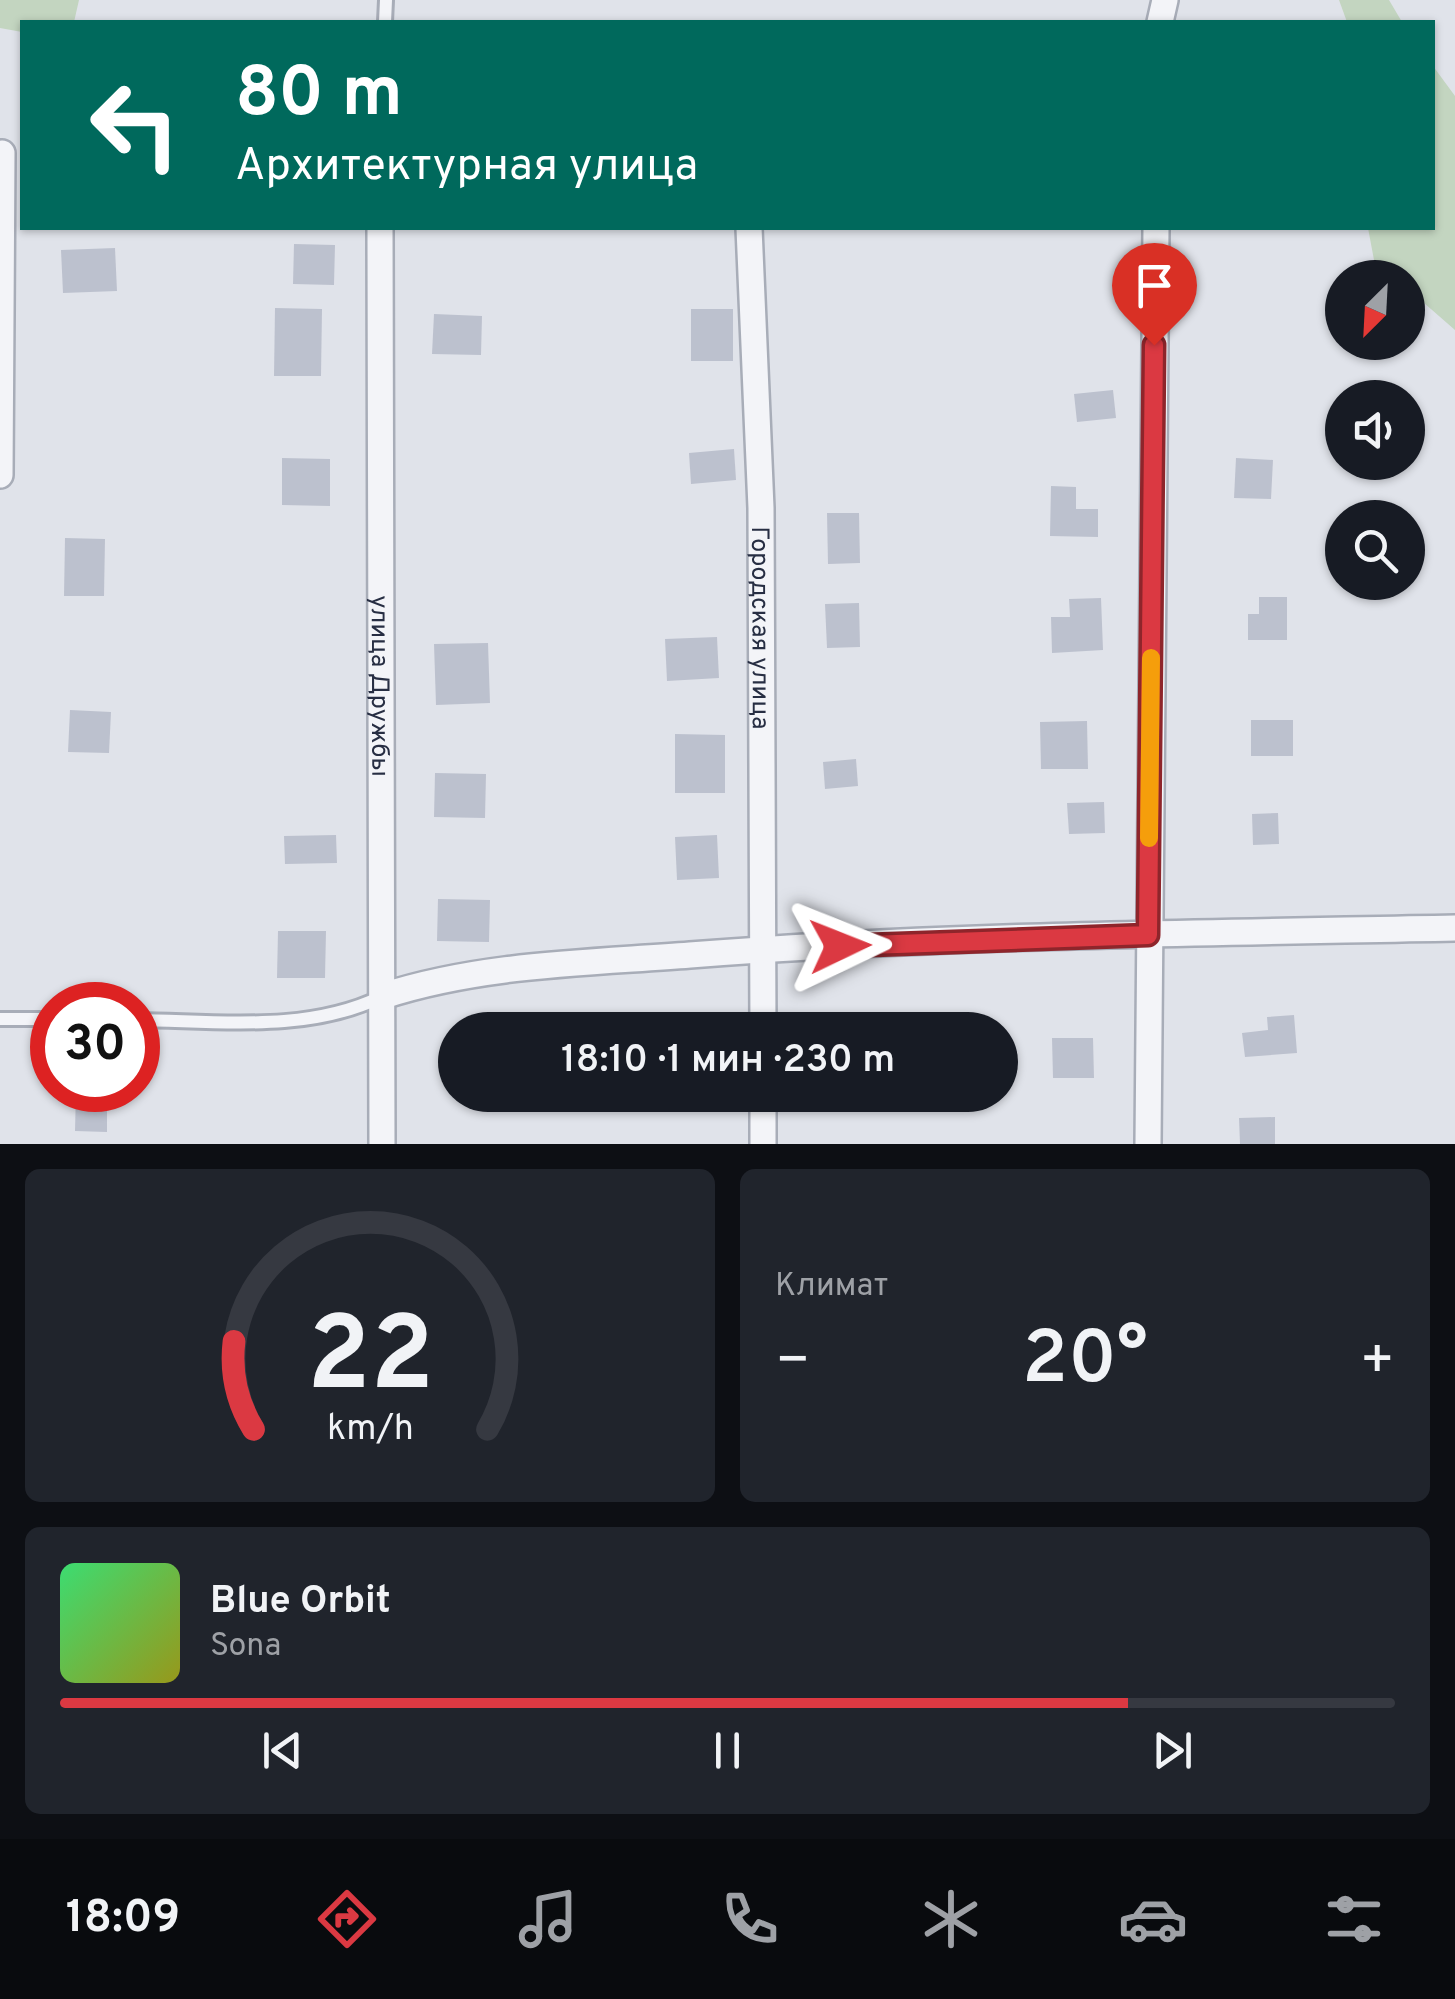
<!DOCTYPE html>
<html lang="ru">
<head>
<meta charset="utf-8">
<style>
	body { margin:0; font-family:Overpass,sans-serif; background:#20242c; color:#f1f3f6; height:100vh; display:flex; flex-direction:column; font-size:38px; white-space:nowrap }
	* { box-sizing:border-box; margin:0 }
	p { font-size:32px; color:#9ea1a6 }
	.icon { flex:none; width:55px; height:55px; fill:none; stroke:currentColor; stroke-width:2; stroke-linecap:round; stroke-linejoin:round }
	.map { position:relative; height:1144px; overflow:hidden }
	.drawer { display:flex; flex-direction:column; gap:25px; padding:25px; background:#0d0f14; flex:1 }
	.drawer>* { flex:none }
	.hud { position:absolute; left:20px; top:20px; width:1415px; height:210px; border-radius:0px; box-shadow:0 2px 8px #0004; background:#00695c; color:#fff; overflow:hidden }
	.needle { width:65px; rotate:204deg }
	.controls { position:absolute; left:1325px; top:260px; display:grid; gap:20px }
	.controls a { display:grid; place-items:center; width:100px; height:100px; border-radius:50%; background:#171b24; box-shadow:0 2px 8px #0004; font-size:50px }
	.speed { position:absolute; left:30px; top:982px; display:flex; gap:20px; font-size:50px; font-weight:700; text-align:center }
	.speed>* { display:grid; place-content:center; width:130px; height:130px; border-radius:50%; background:#171b24; box-shadow:0 2px 8px #0004; line-height:1 }
	.speed .limit { border:15px solid #d22; background:#fff; color:#111 }
	.pin { position:absolute; display:grid; place-items:center; width:85px; height:85px; color:#fff; margin:-102px -42px; border-radius:50% 50% 50% 0; rotate:-45deg; box-shadow:0 0 10px #0007 }
	.pin .icon { rotate:45deg }
	.me { position:absolute; width:110px; margin:-55px; rotate:88deg; stroke-linejoin:round; filter:drop-shadow(0 0 8px #0008) }
	.turn { display:flex; align-items:center; gap:35px; height:210px; padding:0 50px; font-size:45px }
	.turn .icon { width:130px; height:130px; stroke-width:2.5 }
	.turn b { display:block; font-size:70px; line-height:85px }
	.big { font-size:75px; font-weight:600; line-height:1.1 }
	.drawer .card { flex:1; display:flex; flex-direction:column; justify-content:center; gap:15px; min-width:0; padding:0 35px; border-radius:15px; background:#20242c }
	.drawer .dial { align-items:center; gap:0 }
	.dial svg { height:260px; overflow:visible; fill:none; stroke:#363941; stroke-width:7; stroke-linecap:round; text-anchor:middle }
	.dial text { fill:#f1f3f6; stroke:none }
	.song { display:flex; align-items:center; gap:30px }
	.cover { width:120px; height:120px; border-radius:15px; background:linear-gradient(135deg,hsl(140 70% 55%),hsl(60 70% 35%)) }
	.played { height:10px; border-radius:5px; background:linear-gradient(90deg,#db3942 80%,#363941 80%) }
	.keys { display:flex; justify-content:space-around; direction:ltr }
	.heat { display:flex; justify-content:space-between; align-items:center; font-size:55px; direction:ltr }
	.drawer .tiles { flex:1; display:grid; gap:25px; grid-template-columns:1fr 1fr }
	.card:last-child { grid-column:span 2 }
	.trip { position:absolute; left:438px; top:1012px; width:580px; height:100px; border-radius:50px; background:#171b24; box-shadow:0 2px 8px #0004; font-weight:600; line-height:100px; text-align:center }
	.tab-bar { display:flex; height:160px; justify-content:space-around; align-items:center; background:#090b0e; color:#9ea1a6 }
	.tab-bar .icon { width:70px; height:70px }
	.tab-bar .on { color:#db3942 }
	.tab-bar b { font-size:45px; color:#f1f3f6 }
	.map>svg:first-child { display:block }
	.green { fill:#c3d5c0 }
	.building { fill:#bcc1ce }
	.lines { fill:none; stroke-linecap:round; stroke-linejoin:round }
	.service-casing { stroke:#a8adb8; stroke-width:18 }
	.minor-casing { stroke:#a8adb8; stroke-width:30 }
	.service { stroke:#f3f4f8; stroke-width:12 }
	.minor { stroke:#f3f4f8; stroke-width:25 }
	.route-casing { stroke:#8e252b; stroke-width:25 }
	.route { stroke:#db3942; stroke-width:18 }
	.slow { stroke:#f59e0b; stroke-width:18 }
	.labels { text-anchor:middle; stroke-width:9; stroke-linejoin:round; paint-order:stroke }
	.street-label { font-size:25px; fill:#272e43; stroke:#eff2f7 }
</style>
</head>
<body>
<div class="map">
<svg width="1455" height="1144" viewBox="0 0 1455 1144">
	<rect width="100%" height="100%" fill="#e0e3ea"/>
	<g class="green">
		<polygon points="0,0 79,0 74,22 22,22 22,32 0,28"/>
		<polygon points="1339,0 1389,0 1402,22 1347,22"/>
		<polygon points="1433,66 1455,96 1455,330 1408,289 1408,278 1395,277 1374,260 1368,228 1432,228"/>
	</g>
	<g class="building">
		<polygon points="294,244 335,245 334,285 293,284"/>
		<polygon points="115,248 117,291 63,293 61,250"/>
		<polygon points="275,308 322,309 321,376 274,376"/>
		<rect x="691" y="309" width="42" height="52"/>
		<polygon points="434,314 482,316 481,355 432,354"/>
		<polygon points="1113,390 1116,418 1077,422 1074,394"/>
		<polygon points="734,449 736,480 691,484 689,453"/>
		<polygon points="282,458 330,459 330,506 282,505"/>
		<polygon points="1236,458 1273,460 1271,499 1234,498"/>
		<polygon points="1051,486 1076,487 1076,509 1098,509 1098,537 1050,536"/>
		<polygon points="827,513 859,513 860,563 828,564"/>
		<polygon points="65,538 105,539 104,596 64,596"/>
		<polygon points="1259,597 1287,597 1287,640 1248,640 1248,614 1259,614"/>
		<polygon points="1101,598 1103,650 1052,653 1051,617 1070,617 1069,599"/>
		<polygon points="859,603 860,647 827,648 825,604"/>
		<polygon points="717,637 719,678 667,681 665,639"/>
		<polygon points="488,643 490,703 436,705 434,644"/>
		<polygon points="70,710 111,712 109,753 68,752"/>
		<rect x="1251" y="720" width="42" height="36"/>
		<polygon points="1087,721 1088,769 1041,769 1040,722"/>
		<polygon points="675,734 725,735 725,793 675,793"/>
		<polygon points="856,759 858,786 825,789 823,762"/>
		<polygon points="435,773 486,774 485,818 434,817"/>
		<polygon points="1104,802 1105,833 1069,834 1067,803"/>
		<polygon points="1278,813 1279,844 1253,845 1252,814"/>
		<polygon points="336,835 337,863 285,864 284,836"/>
		<polygon points="717,835 719,878 677,880 675,837"/>
		<polygon points="438,899 490,900 489,942 437,941"/>
		<polygon points="278,931 326,931 325,978 277,978"/>
		<polygon points="1294,1015 1297,1053 1245,1057 1242,1033 1268,1030 1267,1017"/>
		<polygon points="1052,1038 1093,1038 1094,1078 1053,1078"/>
		<polygon points="76,1090 107,1090 107,1132 75,1131"/>
		<polygon points="1275,1117 1275,1144 1240,1144 1239,1118"/>
	</g>
	<g class="lines">
		<g class="service-casing">
			<g id="service">
				<polyline points="385,22 386,0"/>
				<polyline points="0,1019 52,1019"/>
				<path d="M138 1020C218 1021 306 1033 381 997"/>
			</g>
		</g>
		<g class="minor-casing">
			<g id="minor">
				<polyline points="1160,22 1165,0"/>
				<path id="s1" d="M380 228 382 1144"/>
				<path id="s2" d="M749 228 761 508 763 1030"/>
				<polyline points="0,475 2,153"/>
				<path d="M383 996C481 964 587 963 690 955 944 935 1200 933 1455 928"/>
				<polyline points="763,1144 763,1095"/>
				<polyline points="1148,1144 1156,228"/>
			</g>
		</g>
		<use href="#service" class="service"/>
		<use href="#minor" class="minor"/>
	</g>
	<g class="lines">
		<g class="route-casing">
			<polyline id="route" points="840,946 1148,935 1154,345"/>
		</g>
		<use href="#route" class="route"/>
		<polyline class="slow" points="1149,838 1151,658"/>
	</g>
	<g class="labels">
		<g class="street-label">
			<text dy="9" stroke="none"><textPath href="#s2" startOffset="400">Городская улица</textPath></text>
			<text dy="9" stroke="none"><textPath href="#s1" startOffset="458">улица Дружбы</textPath></text>
		</g>
	</g>
</svg>
<div class="controls">
<a><svg class="needle" viewBox="-14 -14 28 28"><path d="M0-13l5 13h-10z" fill="#e53935"/><path d="M0 13l5-13h-10z" fill="#9ea1a6"/></svg></a>
<a><svg class="icon" aria-label="sound" viewBox="0 0 24 24"><path d="M4 9h4l5-4v14l-5-4H4zM17 9q2 3 0 6"/></svg></a>
<a><svg class="icon" aria-label="search" viewBox="0 0 24 24"><circle cx="10" cy="10" r="6"/><path d="M15 15l6 6"/></svg></a>
</div>
<div class="speed"><div class="limit">30</div></div>
<div class="pin" style="left:1154px;top:345px;background:#d93025"><svg class="icon" aria-label="arrive" viewBox="0 0 24 24"><path d="M6 21V4h12l-3 4 3 4H6"/></svg></div>
<svg class="me" style="left:840px;top:946px" viewBox="-20 -20 40 40"><path d="M0-17L14 15 0 8-14 15z" fill="#db3942" stroke="#fff" stroke-width="4"/></svg>
<div class="trip">18:10 · 1 мин · 230 m</div>
<div class="hud">
<div class="turn"><svg class="icon" aria-label="left" viewBox="0 0 24 24"><path d="M17 20v-9H6M10 6l-5 5 5 5"/></svg><div><b>80 m</b>Архитектурная улица</div></div>
</div>
</div>
<section class="drawer">
<div class="tiles">
<div class="card dial"><svg viewBox="0 0 100 80">
<path d="M14 69A42 42 0 1 1 86 69"/>
<path d="M14 69A42 42 0 0 1 8 42" stroke="#db3942"/>
<text x="50" y="56" font-size="32" font-weight="700">22</text>
<text x="50" y="72" font-size="11">km/h</text>
</svg></div>
<div class="card"><p>Климат</p>
<div class="heat"><a>−</a><b class="big">20°</b><a>+</a></div>
</div>
<div class="card">
<div class="song"><i class="cover"></i><div><b>Blue Orbit</b><p>Sona</p></div></div>
<div class="played"></div>
<div class="keys"><svg class="icon" aria-label="previous" viewBox="0 0 24 24"><path d="M18 5L8 12l10 7zM5 5v14"/></svg><svg class="icon" aria-label="pause" viewBox="0 0 24 24"><path d="M8 5v14M16 5v14"/></svg><svg class="icon" aria-label="next" viewBox="0 0 24 24"><path d="M6 5l10 7-10 7zM19 5v14"/></svg></div>
</div>
</div>
</section>
<nav class="tab-bar">
<b>18:09</b>
<svg class="icon on" aria-label="directions" viewBox="0 0 24 24"><path d="M12 3l9 9-9 9-9-9zM9 14v-3h6M13 9l2 2-2 2"/></svg>
<svg class="icon" aria-label="music" viewBox="0 0 24 24"><path d="M9 18V5l10-2v13"/><circle cx="6" cy="18" r="3"/><circle cx="16" cy="16" r="3"/></svg>
<svg class="icon" aria-label="phone" viewBox="0 0 24 24"><path d="M5 4h4l2 5-3 2q2 4 5 5l2-3 5 2v4C11 20 4 13 5 4z"/></svg>
<svg class="icon" aria-label="climate" viewBox="0 0 24 24"><path d="M12 3v18M4 7l16 10M4 17L20 7"/></svg>
<svg class="icon" aria-label="car" viewBox="0 0 24 24"><path d="M5 17H2v-5l4-1 3-4h7l3 4 3 1v5h-3M9 17h6M6 11h13"/><circle cx="7" cy="17" r="2"/><circle cx="17" cy="17" r="2"/></svg>
<svg class="icon" aria-label="filters" viewBox="0 0 24 24"><path d="M4 7h16M4 17h16"/><circle cx="9" cy="7" r="2"/><circle cx="15" cy="17" r="2"/></svg>
</nav>
</body>
</html>
